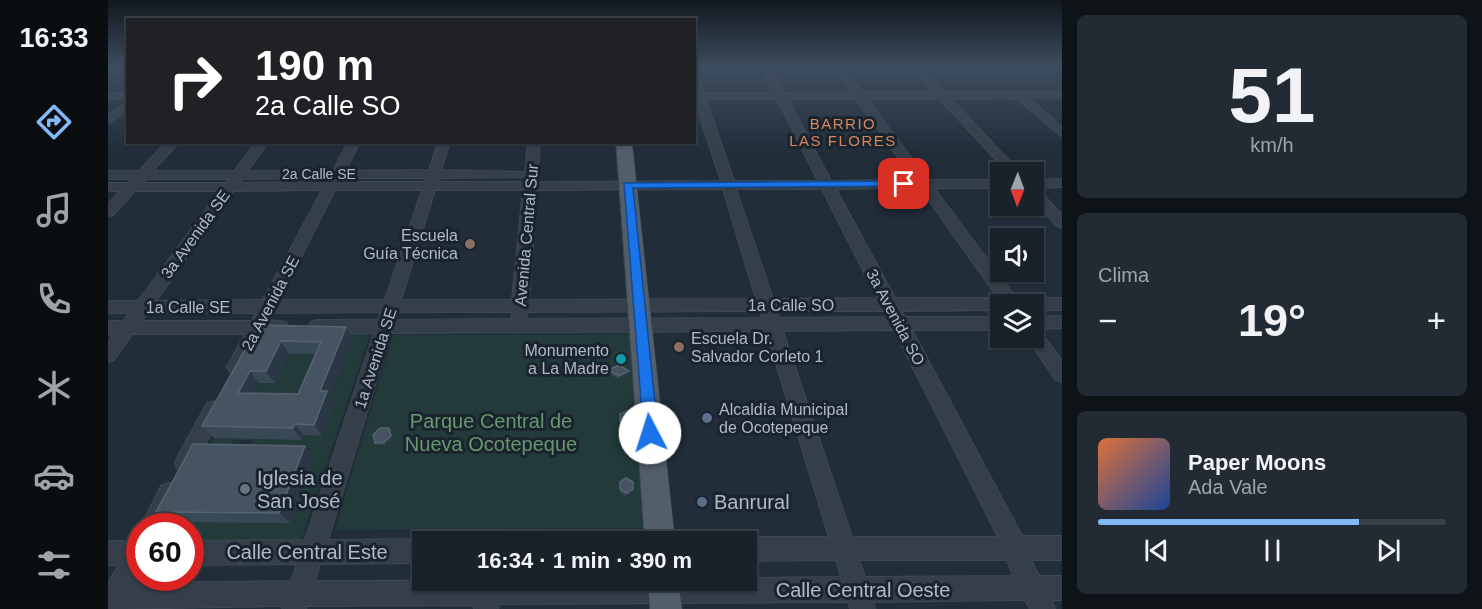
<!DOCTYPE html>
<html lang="es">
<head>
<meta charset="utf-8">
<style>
	body { margin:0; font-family:Helvetica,sans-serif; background:#222a33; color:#f1f3f6; height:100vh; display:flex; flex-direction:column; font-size:22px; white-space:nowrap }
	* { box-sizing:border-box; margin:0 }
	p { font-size:20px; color:#9fa4a9 }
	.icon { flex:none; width:33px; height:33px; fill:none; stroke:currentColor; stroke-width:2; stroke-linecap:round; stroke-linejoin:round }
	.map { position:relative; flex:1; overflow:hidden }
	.sheet { display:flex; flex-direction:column; gap:15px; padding:15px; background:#0e1318; width:420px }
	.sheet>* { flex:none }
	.hud { position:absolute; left:18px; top:18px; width:570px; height:126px; border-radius:0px; box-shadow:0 2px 4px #0004,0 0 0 2px #373f47; background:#202124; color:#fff; overflow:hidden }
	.needle { width:39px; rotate:181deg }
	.fabs { position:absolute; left:882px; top:162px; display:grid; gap:12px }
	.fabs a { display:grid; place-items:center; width:54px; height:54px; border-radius:0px; background:#19222b; box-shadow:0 2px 4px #0004,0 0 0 2px #373f47; font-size:30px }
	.speed { position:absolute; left:18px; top:513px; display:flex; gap:12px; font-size:30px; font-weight:700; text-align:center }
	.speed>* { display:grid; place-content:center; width:78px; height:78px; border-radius:50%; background:#19222b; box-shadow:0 2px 4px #0004,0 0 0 2px #373f47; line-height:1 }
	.speed .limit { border:9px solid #d22; background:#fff; color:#111 }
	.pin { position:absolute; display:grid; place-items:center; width:51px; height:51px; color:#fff; margin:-26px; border-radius:12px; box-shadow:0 3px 9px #0006 }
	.me { position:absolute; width:66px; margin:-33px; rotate:355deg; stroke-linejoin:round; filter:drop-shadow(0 0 4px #0008) }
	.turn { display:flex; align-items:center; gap:21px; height:126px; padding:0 30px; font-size:27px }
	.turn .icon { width:78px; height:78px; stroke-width:2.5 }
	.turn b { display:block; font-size:42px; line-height:51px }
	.big { font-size:45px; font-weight:700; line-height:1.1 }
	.sheet .widget { flex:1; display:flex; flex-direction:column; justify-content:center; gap:9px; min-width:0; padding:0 21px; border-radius:9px; background:#222a33 }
	.sheet .dial { align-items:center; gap:0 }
	.dial b { font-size:78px; line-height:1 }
	.song { display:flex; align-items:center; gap:18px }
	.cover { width:72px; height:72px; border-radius:9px; background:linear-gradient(135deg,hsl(20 70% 55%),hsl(220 70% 35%)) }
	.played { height:6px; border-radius:3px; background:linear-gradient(90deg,#82baf8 75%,#373f47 75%) }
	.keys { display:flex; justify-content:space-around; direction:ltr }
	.heat { display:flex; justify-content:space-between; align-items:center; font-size:33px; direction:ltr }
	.trip { position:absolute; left:304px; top:531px; width:345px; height:60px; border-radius:0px; background:#19222b; box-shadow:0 2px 4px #0004,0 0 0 2px #373f47; font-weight:700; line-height:60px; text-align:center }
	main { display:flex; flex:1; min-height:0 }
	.tab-bar { display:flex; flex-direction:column; width:108px; justify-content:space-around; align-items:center; background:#0a0e11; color:#9fa4a9 }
	.tab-bar .icon { width:42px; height:42px }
	.tab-bar .current { color:#82baf8 }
	.tab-bar b { font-size:27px; color:#f1f3f6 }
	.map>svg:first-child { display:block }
	.green { fill:#233a3a }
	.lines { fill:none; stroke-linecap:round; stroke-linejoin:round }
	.stream { stroke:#152636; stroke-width:2 }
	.minor-casing { stroke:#3e4853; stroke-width:2 }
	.major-casing { stroke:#3e4853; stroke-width:1 }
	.minor { fill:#353f49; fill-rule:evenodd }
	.major { fill:#525e6a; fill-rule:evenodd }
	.wall { fill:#394855; fill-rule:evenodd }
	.shaded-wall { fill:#2a3845 }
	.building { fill:#465462; stroke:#566471; stroke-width:1.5; fill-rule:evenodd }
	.route { fill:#1a73e8; stroke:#114b97; stroke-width:1.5 }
	.education-dot { fill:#8d6e63; stroke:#1a242e; stroke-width:2 }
	.culture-dot { fill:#0f9aa8; stroke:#1a242e; stroke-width:2 }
	.service-dot { fill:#5c6f8a; stroke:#1a242e; stroke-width:2 }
	.worship-dot { fill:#6b7280; stroke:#1a242e; stroke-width:2 }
	.labels { text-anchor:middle; stroke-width:6; stroke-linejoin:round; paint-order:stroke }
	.far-street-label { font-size:14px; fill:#afbac6; stroke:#1a242e }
	.far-neighbourhood-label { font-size:15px; letter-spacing:1.5px; fill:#d4865c; stroke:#1a242e }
	.street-label { font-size:16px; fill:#afbac6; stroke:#1a242e }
	.poi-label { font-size:16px; fill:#afbac6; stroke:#1a242e; text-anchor:end }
	.near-park-label { font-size:20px; fill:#67976d; stroke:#1a242e }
	.near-poi-label { font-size:20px; fill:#afbac6; stroke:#1a242e; text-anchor:start }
	.near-street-label { font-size:20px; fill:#afbac6; stroke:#1a242e }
</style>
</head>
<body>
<main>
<nav class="tab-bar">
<b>16:33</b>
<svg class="icon current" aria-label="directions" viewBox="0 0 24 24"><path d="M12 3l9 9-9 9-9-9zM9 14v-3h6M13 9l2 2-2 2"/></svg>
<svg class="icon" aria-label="music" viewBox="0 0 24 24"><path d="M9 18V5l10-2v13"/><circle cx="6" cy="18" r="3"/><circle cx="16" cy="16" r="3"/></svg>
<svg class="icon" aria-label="phone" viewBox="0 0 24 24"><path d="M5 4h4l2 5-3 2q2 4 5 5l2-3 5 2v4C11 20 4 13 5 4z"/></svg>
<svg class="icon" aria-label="climate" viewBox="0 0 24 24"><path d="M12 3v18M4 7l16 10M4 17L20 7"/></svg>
<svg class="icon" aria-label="car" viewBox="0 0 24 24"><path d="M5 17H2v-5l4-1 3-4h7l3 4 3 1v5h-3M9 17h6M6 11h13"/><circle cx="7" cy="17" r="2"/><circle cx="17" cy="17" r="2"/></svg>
<svg class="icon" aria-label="filters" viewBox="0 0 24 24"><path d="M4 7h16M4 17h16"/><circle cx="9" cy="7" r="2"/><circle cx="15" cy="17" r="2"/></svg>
</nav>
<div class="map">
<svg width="954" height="609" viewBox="0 0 954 609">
	<rect width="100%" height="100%" fill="#212d39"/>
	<g class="green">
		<polygon points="263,332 192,543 83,544 82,526 61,526 63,522 182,522 138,457 145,440 126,440 119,455 97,455 106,438 194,440 196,435 214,436 220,403 245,340 162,333"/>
		<polygon points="524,334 540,528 227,530 285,335"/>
		<polygon points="168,354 220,354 199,406 140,405"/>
	</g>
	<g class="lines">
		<polyline class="stream" points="0,72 7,68"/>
		<g class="minor-casing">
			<g id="minor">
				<path d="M653 68H663L676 93 743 92 726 68H736L754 92H826L804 68H815L837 92H954V98H921L954 127V137L908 98 843 99 912 172H899L832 99H759L820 180H892V188H826L908 298H954V310H926V304H892V310L793 311 797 317H892V330H804L914 536H954V560H923L931 576H954V600H944L947 609H922L917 600 765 602 767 609H743L740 602 391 604 390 609H366V605L199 606 198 609H174L175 606 0 609V583L11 565H0V541H25L32 539V575L27 583 183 581 189 564 82 565V541L197 540 266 333 209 334 203 332 200 327 203 322 209 320H270L273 312 165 313 161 320 178 322 181 327 178 332 154 334 134 372 128 374 122 372 119 367 137 334H24L6 360 0 362V341L5 335H0V321H15L21 313H0V301H30L112 191H27L5 215 0 216V204L12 191H0V183H20L24 179H0V171H31L58 142H71L45 171H126L148 142H160L140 171H225L240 142H252L237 171 321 170 330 142H342L333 170 417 172 420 142H432L429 182 613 181 586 99V74L591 77 596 93H665ZM598 99H669L710 181H626ZM680 99H748L806 180 723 181ZM417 177 416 182H330L331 178ZM220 178 218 182 131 183 134 179ZM233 178H318L317 182H231ZM38 179H121L118 183H34ZM812 188 890 298H787L728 189ZM615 189 648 299 421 300 429 190ZM628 189H714L769 298 665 299ZM214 190 155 300 48 301 126 191ZM227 190H314L277 300H171ZM327 190H415L404 300H293ZM652 311 654 318 418 319 420 312ZM669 311H776L779 317 671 318ZM290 312H403L404 319 287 320ZM39 313H148L144 321H34ZM786 330 890 537H744L675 331ZM658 331 721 537H639L630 542H639V561L728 560 733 577 639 578V580L207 581 212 564 315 563V542H320L315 539 220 540 283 333ZM751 560H899L905 576 757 577Z"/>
				<rect x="0" y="93" width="20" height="6"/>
				<polygon points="20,101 20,110 0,124 0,115"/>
				<polygon points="954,179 954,187 926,188 926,180"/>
				<polygon points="926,189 931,190 954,215 954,228 949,226 926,201"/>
				<polygon points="954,316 954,328 930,329 954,360 954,382 947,379 919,338 926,338 926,317"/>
				<polygon points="106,401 113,403 116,409 84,470 77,473 70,470 67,463 70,456 99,403"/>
				<polygon points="61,483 69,486 72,494 56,526 33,526 53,486"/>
			</g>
		</g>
		<g class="major-casing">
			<g id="major">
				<polygon points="508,142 524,142 567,542 537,542"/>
				<polygon points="540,580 570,580 574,609 542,609"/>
			</g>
		</g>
		<use href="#minor" class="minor"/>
		<use href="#major" class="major"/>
	</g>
	<g class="wall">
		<path d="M151 325 245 340 222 396 227 403 214 436 196 435 194 440 106 438 94 426ZM181 354H208L190 394 146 393 151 383H167Z"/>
		<polygon points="500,370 521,374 511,379 500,373"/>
		<polygon points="512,414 527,422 526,425 520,429 512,424"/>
		<polygon points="281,428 284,439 278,445 269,445 267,443"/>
		<polygon points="206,457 182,523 63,522 48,512"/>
		<polygon points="512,482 525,492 518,496 512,492"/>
	</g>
	<g class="shaded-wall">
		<polygon points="238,327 245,340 222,396 227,403 214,436 206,425 212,391"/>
		<polygon points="173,341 181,354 167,383 158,371"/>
		<polygon points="142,371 151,383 140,405 130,393"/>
		<polygon points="521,371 521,374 511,379 511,376"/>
		<polygon points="527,422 526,425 520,429 520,426"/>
		<polygon points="187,424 196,435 194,440 185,428"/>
		<polygon points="281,428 284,439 278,445 276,442"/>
		<polygon points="197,446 206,457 182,523 171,513"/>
		<polygon points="525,489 525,492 518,496 519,493"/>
	</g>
	<g class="building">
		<path d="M151 325 238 327 212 391H219L206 425 187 424 185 428 94 426ZM173 341 213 342 190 394 130 393 142 371H158Z"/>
		<polygon points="511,365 521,371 511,376 500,370"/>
		<polygon points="520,410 526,413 527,422 520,426 512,421 512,414"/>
		<polygon points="272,428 281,428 283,436 276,442 267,443 265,435"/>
		<polygon points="85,444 197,446 171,513 48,512"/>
		<polygon points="518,478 525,482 525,489 519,493 512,489 512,482"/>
	</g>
	<linearGradient id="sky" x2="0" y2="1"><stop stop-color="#12191f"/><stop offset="0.44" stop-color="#3d4c5f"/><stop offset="1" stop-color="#3d4c5f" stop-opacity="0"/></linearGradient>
	<rect width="954" height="153" fill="url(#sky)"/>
	<polygon class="route" points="796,181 801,184 800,186 525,188 550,433 548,439 542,441 536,439 516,183"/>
	<g class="education-dot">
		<circle cx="362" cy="244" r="6"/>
		<circle cx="571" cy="347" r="6"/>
	</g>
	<circle class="culture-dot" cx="513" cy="359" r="6"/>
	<g class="service-dot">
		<circle cx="599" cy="418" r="6"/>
		<circle cx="594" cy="502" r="6"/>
	</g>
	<circle class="worship-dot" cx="137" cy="489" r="6"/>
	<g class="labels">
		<g class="far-street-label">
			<text x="211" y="179">2a Calle SE</text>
		</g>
		<g class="far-neighbourhood-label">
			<text x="735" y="129">BARRIO<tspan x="735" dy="17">LAS FLORES</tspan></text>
		</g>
		<g class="street-label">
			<text transform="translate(87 234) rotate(-54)" y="6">3a Avenida SE</text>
			<text transform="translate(418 235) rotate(-85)" y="6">Avenida Central Sur</text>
			<text transform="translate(162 303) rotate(-62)" y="6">2a Avenida SE</text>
			<text x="683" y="311">1a Calle SO</text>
			<text x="80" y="313">1a Calle SE</text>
			<text transform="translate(788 317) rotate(62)" y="6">3a Avenida SO</text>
			<text transform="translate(267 358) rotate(-72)" y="6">1a Avenida SE</text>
		</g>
		<g class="poi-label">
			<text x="350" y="241">Escuela<tspan x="350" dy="18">Guía Técnica</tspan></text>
			<text x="583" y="344" text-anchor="start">Escuela Dr.<tspan x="583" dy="18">Salvador Corleto 1</tspan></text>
			<text x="501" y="356">Monumento<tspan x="501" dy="18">a La Madre</tspan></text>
			<text x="611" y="415" text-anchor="start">Alcaldía Municipal<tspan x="611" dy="18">de Ocotepeque</tspan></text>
		</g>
		<g class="near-park-label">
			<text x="383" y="428">Parque Central de<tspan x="383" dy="23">Nueva Ocotepeque</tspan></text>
		</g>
		<g class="near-poi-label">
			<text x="149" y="485">Iglesia de<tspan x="149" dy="23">San José</tspan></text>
			<text x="606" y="509">Banrural</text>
		</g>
		<g class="near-street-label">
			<text x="199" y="559">Calle Central Este</text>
			<text x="755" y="597">Calle Central Oeste</text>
		</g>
	</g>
</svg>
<div class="fabs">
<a><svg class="needle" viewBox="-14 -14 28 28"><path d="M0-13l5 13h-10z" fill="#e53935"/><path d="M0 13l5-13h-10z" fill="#9fa4a9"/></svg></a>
<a><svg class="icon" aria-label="sound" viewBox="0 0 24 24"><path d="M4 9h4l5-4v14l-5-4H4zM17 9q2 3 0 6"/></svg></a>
<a><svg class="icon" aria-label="layers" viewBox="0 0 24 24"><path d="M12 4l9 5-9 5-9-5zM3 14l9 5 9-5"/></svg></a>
</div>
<div class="speed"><div class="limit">60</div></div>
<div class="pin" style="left:796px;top:184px;background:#d93025"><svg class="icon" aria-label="arrive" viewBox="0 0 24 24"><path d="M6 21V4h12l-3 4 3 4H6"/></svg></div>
<svg class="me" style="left:542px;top:433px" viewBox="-20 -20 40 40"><circle r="19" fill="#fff"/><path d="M0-13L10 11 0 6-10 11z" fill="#1a73e8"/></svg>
<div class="trip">16:34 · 1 min · 390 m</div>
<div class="hud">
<div class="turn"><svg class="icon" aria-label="right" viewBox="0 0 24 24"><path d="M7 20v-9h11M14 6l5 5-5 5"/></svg><div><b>190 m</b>2a Calle SO</div></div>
</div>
</div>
<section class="sheet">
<div class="widget dial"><b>51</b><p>km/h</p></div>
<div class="widget"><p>Clima</p>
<div class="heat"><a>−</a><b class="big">19°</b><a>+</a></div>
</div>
<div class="widget">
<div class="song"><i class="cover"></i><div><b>Paper Moons</b><p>Ada Vale</p></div></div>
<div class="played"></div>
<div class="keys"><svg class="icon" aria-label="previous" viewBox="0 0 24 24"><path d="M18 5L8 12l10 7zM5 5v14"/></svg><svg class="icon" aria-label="pause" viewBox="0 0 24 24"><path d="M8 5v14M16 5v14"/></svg><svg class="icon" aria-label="next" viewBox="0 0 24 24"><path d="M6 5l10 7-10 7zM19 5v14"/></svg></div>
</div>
</section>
</main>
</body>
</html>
